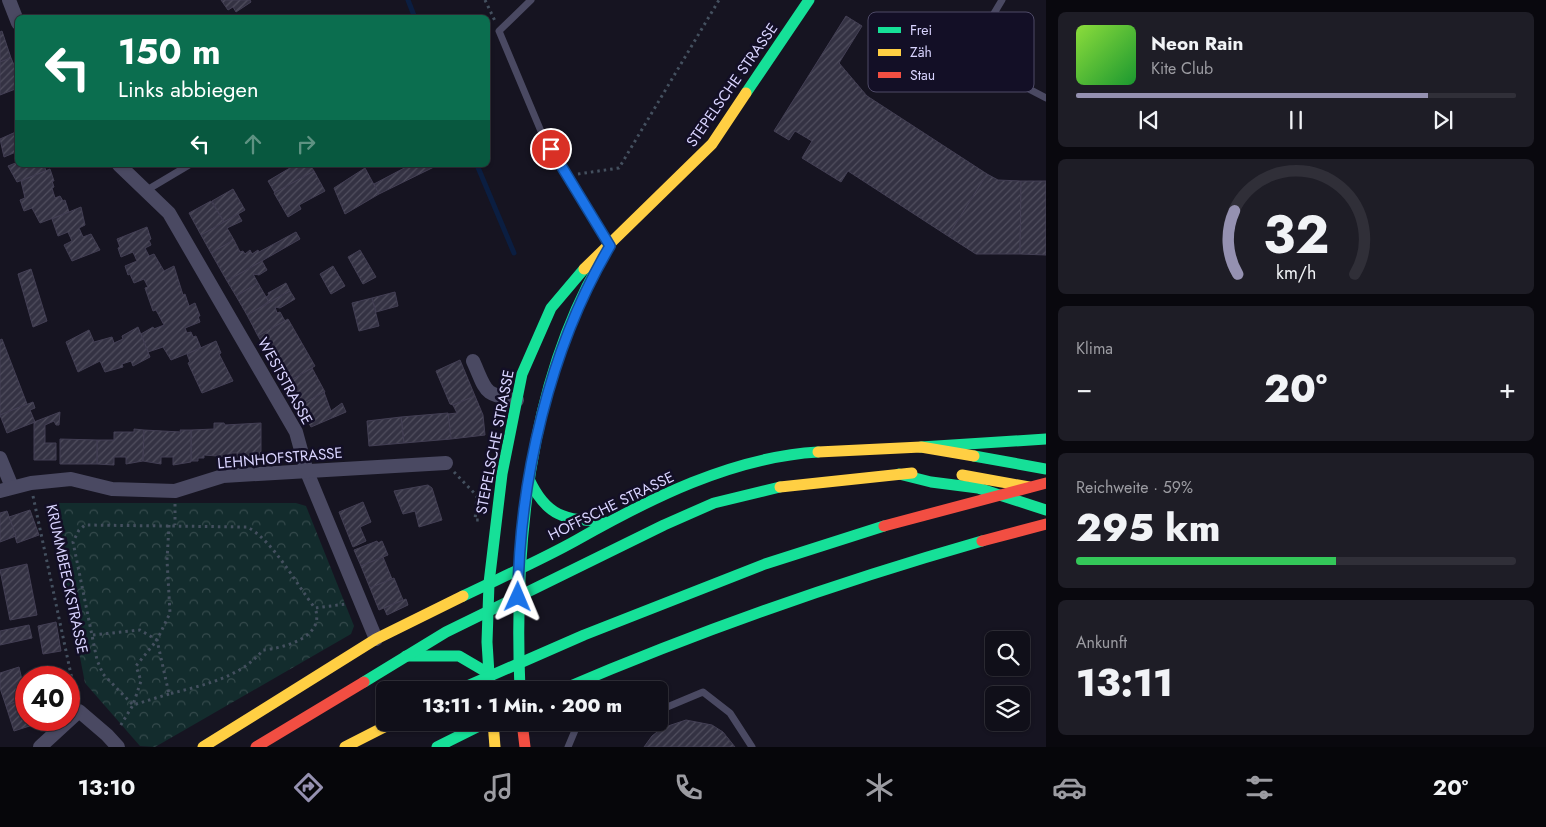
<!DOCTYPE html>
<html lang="de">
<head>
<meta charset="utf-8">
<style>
	body { margin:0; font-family:Jost,sans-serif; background:#1e1d26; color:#f1f3f6; height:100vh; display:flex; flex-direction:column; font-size:19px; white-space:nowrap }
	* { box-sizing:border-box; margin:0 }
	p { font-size:16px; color:#9c9ca2 }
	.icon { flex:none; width:28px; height:28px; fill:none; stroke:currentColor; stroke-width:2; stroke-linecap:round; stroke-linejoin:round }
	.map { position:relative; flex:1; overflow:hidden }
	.side { display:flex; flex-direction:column; gap:12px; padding:12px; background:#09080e; width:500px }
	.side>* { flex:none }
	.top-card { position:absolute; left:15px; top:15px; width:475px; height:152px; border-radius:8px; box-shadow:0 1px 4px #0004,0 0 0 1px #302f38; background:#0b6e4f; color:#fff; overflow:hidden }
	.controls { position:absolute; left:985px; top:631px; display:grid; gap:10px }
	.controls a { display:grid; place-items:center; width:45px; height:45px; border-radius:8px; background:#100f19; box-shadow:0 1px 4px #0004,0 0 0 1px #302f38; font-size:25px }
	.speed { position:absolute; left:15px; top:666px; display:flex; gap:10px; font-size:25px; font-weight:700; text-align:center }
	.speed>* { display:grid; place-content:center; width:65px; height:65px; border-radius:50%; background:#100f19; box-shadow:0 1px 4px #0004,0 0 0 1px #302f38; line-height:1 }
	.speed .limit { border:8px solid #d22; background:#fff; color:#111 }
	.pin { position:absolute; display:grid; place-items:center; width:42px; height:42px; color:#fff; margin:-21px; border:2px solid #fff; border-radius:50%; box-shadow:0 1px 5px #0007 }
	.me { position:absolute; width:55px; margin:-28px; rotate:1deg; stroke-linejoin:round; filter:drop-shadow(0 0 4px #0008) }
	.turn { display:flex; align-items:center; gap:18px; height:105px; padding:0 20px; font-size:22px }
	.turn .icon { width:65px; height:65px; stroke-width:2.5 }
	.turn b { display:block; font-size:35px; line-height:42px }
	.lanes { display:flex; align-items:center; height:48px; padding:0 20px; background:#0003; justify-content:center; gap:25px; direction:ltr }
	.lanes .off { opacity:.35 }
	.big { font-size:38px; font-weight:800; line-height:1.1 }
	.side .tile { flex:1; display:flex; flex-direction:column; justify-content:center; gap:8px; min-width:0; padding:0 18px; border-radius:8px; background:#1e1d26 }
	.side .dial { align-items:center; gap:0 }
	.dial svg { height:130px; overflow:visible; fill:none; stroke:#302f38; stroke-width:7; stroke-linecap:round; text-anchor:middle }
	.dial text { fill:#f1f3f6; stroke:none }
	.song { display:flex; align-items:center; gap:15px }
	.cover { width:60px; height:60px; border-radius:8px; background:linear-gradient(135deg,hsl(90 70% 55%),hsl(130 70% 35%)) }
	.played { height:5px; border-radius:2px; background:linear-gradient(90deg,#9591b1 80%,#302f38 80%) }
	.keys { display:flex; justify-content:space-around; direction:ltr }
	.heat { display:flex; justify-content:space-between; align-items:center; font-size:28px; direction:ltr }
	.charge { height:8px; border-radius:4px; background:linear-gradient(90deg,#34c759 59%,#302f38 0) }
	.trip { position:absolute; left:376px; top:681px; width:292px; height:50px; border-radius:8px; background:#100f19; box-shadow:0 1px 4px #0004,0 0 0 1px #302f38; font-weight:800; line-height:50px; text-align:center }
	.tab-bar { display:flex; height:80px; justify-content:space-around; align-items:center; background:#06060a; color:#9c9ca2 }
	.tab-bar .icon { width:35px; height:35px }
	.tab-bar .active { color:#9591b1 }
	.tab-bar b { font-size:22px; color:#f1f3f6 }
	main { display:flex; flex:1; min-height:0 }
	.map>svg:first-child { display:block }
	.park { fill:url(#park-crowns) }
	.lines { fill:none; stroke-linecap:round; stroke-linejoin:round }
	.stream { stroke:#0b1e41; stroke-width:5 }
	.building { fill:url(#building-hatch); stroke:#433f54 }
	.path { stroke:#44505f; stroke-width:3; stroke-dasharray:2.5 4; stroke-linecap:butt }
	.lane { stroke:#4a4962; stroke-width:7 }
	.street { stroke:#4a4962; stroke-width:14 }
	.fast { stroke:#16e098; stroke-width:11 }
	.slow { stroke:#ffcf43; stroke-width:11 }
	.jam { stroke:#f24e42; stroke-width:11 }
	.fast-bridge { stroke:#16e098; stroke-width:11 }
	.jam-bridge { stroke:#f24e42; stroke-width:11 }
	.route-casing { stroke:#114b97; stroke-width:12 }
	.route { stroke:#1a73e8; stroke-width:9 }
	.labels { text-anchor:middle; stroke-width:5; stroke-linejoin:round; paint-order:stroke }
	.street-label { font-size:15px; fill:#d9d4ff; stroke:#130f26 }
	.key { fill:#130f26; stroke:#4e4a67; stroke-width:1 }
	.key-label { font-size:14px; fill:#d9d4ff }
</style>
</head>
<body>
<main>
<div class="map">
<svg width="1046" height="747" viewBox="0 0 1046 747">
	<defs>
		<pattern id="park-crowns" width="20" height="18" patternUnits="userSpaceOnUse" patternTransform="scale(1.25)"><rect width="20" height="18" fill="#132c2d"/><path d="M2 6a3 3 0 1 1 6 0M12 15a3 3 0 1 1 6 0" fill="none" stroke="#354a4c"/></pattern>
		<pattern id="building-hatch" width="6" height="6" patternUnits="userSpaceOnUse" patternTransform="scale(1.25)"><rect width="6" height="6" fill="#343243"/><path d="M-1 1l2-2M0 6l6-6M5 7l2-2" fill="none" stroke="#514f5f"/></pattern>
	</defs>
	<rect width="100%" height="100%" fill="#161421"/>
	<polygon class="park" points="50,503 296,503 306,506 354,626 351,634 155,747 140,746 85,683"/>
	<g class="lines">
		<g class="stream">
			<polyline points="408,0 415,18"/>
			<polyline points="477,165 514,253"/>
		</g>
	</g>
	<g class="building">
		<polygon points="221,0 250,0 251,2 236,12 233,7 228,10"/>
		<polygon points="846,16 862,26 839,63 867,96 987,174 948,236 848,171 841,182 802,158 812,141 795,131 789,140 774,131"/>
		<polygon points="2,31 11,58 0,62 0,32"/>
		<polygon points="11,58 18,74 18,88 0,95 0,62"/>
		<polygon points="18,131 18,155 16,152 4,157 0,139"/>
		<polygon points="18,162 18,165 44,165 46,171 17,182 8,166"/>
		<polygon points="295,165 310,165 314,171 275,193 268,181"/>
		<polygon points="410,165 438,165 379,194 374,184"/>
		<polygon points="365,168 379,194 345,214 334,188"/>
		<polygon points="50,169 54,181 52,181 54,187 52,188 55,198 60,196 63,201 65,200 69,212 40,223 32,208 24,211 20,200 25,198 21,181"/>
		<polygon points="314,171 325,191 299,205 301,209 288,217 274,193"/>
		<polygon points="987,174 998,180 1021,181 1020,254 976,254 948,236"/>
		<polygon points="1021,181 1046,181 1046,255 1020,254"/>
		<polygon points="233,189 245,210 224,222 212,201"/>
		<polygon points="211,201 224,222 201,235 189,213"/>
		<polygon points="81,207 85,225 79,228 83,237 91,234 100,250 72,261 64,245 72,241 68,232 58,236 52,219"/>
		<polygon points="238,214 242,221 227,228 234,240 211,253 201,235"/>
		<polygon points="147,227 151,239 149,240 151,245 145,248 149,256 154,254 164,271 174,266 183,295 185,294 189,306 195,303 200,316 198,316 200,322 185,328 187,333 191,332 193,337 196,336 201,348 171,360 163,347 148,352 141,334 153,327 154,329 164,325 156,310 153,311 145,288 148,287 144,279 134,283 130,274 128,275 125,266 137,261 133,252 121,257 118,248 120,247 117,239"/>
		<polygon points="296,232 300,239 227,281 211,253 234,240 240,252 243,251 245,254 250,250 252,254 258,250 259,252"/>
		<polygon points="360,250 376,277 363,284 348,257"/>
		<polygon points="262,261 267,270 259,275 253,274 258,283 236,296 227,281"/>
		<polygon points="333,266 345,286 331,294 320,274"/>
		<polygon points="31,269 47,321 33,327 18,274"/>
		<polygon points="258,283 269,302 247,315 236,296"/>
		<polygon points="286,283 290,291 269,302 266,297 269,295 268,293"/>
		<polygon points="290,291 295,299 280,308 275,307 277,313 280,312 285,321 258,336 247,315"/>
		<polygon points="395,292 398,306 376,312 372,298"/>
		<polygon points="372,298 379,326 359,331 352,303"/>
		<polygon points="288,319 315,366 286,383 258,336"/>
		<polygon points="138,327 150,357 133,366 131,361 122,364 123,367 105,372 100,361 78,372 66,342 89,330 94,342 112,337 114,343 123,339 122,336"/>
		<polygon points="2,339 27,404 0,415 0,340"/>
		<polygon points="216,341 221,353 219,354 233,381 202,393 188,363 190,362 187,354"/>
		<polygon points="460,360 475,396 453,405 450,404 436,371"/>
		<polygon points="312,368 325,392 299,406 286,383"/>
		<polygon points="324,392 331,411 342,403 346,412 311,427 299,406"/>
		<polygon points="475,396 483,415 485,435 451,439 448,414 457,413 453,405"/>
		<polygon points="33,402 35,408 30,410 35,422 7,433 0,415"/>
		<polygon points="60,412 59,425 56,425 54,421 45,425 45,443 56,443 56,460 34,460 34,422"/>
		<polygon points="448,413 451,439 404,443 401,417"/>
		<polygon points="401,417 404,443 369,446 367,421"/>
		<polygon points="214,423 224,423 225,425 261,423 261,456 237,457 237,453 231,453 231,457 204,455 204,458 198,458 198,461 191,461 191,430 214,429"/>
		<polygon points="134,429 144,430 143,461 126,464 126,457 114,457 114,465 97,464 97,440 114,440 114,432 134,432"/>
		<polygon points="144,430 181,432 180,430 191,430 191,462 173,465 173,457 161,457 161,464 143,461"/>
		<polygon points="60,439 97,440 97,464 60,464"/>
		<polygon points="428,485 432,488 442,520 419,527 415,511 403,514 394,491"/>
		<polygon points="363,502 371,522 360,527 366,541 353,547 339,512"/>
		<polygon points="30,510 39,535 17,543 9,517"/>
		<polygon points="7,511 16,536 0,542 0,513"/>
		<polygon points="377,541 378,543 382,541 388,555 361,566 354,550"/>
		<polygon points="383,557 392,579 370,588 361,566"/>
		<polygon points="27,564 37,615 10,620 0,570"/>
		<polygon points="394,578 403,600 379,610 370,588"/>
		<polygon points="406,599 408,605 387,615 384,608"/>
		<polygon points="56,622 61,651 43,654 38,626"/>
		<polygon points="29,625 32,638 0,645 0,631"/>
		<polygon points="19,667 26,697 6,706 0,688 0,673"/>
		<polygon points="26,697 26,720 42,722 14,731 6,706"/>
		<polygon points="686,720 712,725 723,732 735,747 644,747 652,736 662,728"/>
	</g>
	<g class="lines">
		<g class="path">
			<polyline points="485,0 495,21"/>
			<polyline points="578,174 619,168 719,0"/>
			<polyline points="454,472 477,496 475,520 480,520"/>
			<polyline points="33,496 76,698"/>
			<polyline points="175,504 175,525"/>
			<path d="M169 525 167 560 170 613 157 640 169 694C203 685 240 678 263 650 284 648 326 637 315 608L346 604"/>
			<polyline points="93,635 140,630 157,640 136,666 141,681 133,705 119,728"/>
			<path d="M169 694 133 705 103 674 97 660 73 542 79 530 85 525 247 527C273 540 296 584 315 608"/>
		</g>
		<g class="lane">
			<polyline points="531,0 499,31 543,136 608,244"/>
			<polyline points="1002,0 993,15 1002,75 1046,98"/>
			<polyline points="147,190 189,165"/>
			<polyline points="660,710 703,692 730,713 752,747"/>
			<polyline points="568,747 576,728 611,722"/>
		</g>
		<g class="street">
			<polyline points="9,0 18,23"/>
			<polyline points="119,165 169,213 296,432 307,472 376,639"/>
			<path d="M473 361C487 392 482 394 517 400"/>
			<polyline points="0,458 12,487"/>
			<polyline points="0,491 31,483 71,479 112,489 175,491 223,476 446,463"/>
			<polyline points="40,747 79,711 107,735 118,747"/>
		</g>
		<g class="fast">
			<polyline points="746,93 809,0"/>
			<polyline points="921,447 1046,439"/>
			<polyline points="974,456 1046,469"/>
			<polyline points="899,474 931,482 978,488 1046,510"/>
			<path d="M529 479C547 518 565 519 605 522"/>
			<path d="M463 596C500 578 539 561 575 541 649 499 732 457 818 452"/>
			<polyline points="406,656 459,656 488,673"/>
			<polyline points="364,682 446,632 664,525 714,503 780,487"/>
			<polyline points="490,690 487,642 489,583 502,474 522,374 551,308 584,269"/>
			<path d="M520 690C514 550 528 388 599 264"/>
			<polyline points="437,747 487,722"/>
		</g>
		<g class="slow">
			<polyline points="584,269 712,144 746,93"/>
			<polyline points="818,452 921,447 974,456"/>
			<polyline points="962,475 1029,487"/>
			<polyline points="780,487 912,473"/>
			<polyline points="493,722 495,747"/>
			<polyline points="203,747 376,639 463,596"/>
			<polyline points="345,747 394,722"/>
		</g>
		<g class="jam">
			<polyline points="522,722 525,747"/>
			<polyline points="256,747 364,682"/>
		</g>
		<g class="fast-bridge">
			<polyline points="458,690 584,635 765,564 884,526"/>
			<path d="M561 690C699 631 838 582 982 541"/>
		</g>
		<g class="jam-bridge">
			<polyline points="884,526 1046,483"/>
			<polyline points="982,541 1046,524"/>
		</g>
	</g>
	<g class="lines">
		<g class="route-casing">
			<path id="route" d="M518 597C519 480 550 347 610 246L551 149"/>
		</g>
		<use href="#route" class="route"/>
	</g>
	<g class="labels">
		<g class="street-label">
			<text transform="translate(732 85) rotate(-55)" y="5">STEPELSCHE STRASSE</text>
			<text transform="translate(285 381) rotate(61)" y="5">WESTSTRASSE</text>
			<text transform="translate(495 442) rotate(-79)" y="5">STEPELSCHE STRASSE</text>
			<text transform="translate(280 458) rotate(-5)" y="5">LEHNHOFSTRASSE</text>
			<text transform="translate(611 506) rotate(-26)" y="5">HOFFSCHE STRASSE</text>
			<text transform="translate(67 579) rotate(78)" y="5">KRUMMBEECKSTRASSE</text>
		</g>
	</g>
	<rect x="868" y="12" width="166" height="80" rx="8" class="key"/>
	<rect x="878" y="27" width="23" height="6" fill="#16e098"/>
	<rect x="878" y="49" width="23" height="7" fill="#ffcf43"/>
	<rect x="878" y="72" width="23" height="6" fill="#f24e42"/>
	<g class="key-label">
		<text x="910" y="35">Frei</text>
		<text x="910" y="57">Zäh</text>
		<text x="910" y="80">Stau</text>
	</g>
</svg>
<div class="controls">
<a><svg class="icon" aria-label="search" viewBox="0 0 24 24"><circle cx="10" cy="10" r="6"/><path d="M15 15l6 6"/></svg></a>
<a><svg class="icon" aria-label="layers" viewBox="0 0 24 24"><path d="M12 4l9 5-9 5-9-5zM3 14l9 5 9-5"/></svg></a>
</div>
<div class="speed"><div class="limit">40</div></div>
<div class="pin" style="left:551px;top:149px;background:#d93025"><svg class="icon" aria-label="arrive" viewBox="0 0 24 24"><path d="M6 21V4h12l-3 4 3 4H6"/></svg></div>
<svg class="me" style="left:518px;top:597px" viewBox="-20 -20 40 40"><path d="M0-17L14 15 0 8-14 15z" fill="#1a73e8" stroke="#fff" stroke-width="4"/></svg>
<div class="trip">13:11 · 1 Min. · 200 m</div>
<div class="top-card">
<div class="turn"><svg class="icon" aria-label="left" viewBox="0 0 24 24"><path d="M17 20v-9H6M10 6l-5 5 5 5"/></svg><div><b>150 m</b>Links abbiegen</div></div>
<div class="lanes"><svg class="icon" aria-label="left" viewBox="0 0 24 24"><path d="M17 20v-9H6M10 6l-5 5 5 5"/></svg><svg class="icon off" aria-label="ahead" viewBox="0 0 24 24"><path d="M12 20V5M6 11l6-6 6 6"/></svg><svg class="icon off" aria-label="right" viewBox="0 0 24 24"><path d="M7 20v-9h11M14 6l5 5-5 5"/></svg></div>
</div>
</div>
<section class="side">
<div class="tile">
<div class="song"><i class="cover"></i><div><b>Neon Rain</b><p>Kite Club</p></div></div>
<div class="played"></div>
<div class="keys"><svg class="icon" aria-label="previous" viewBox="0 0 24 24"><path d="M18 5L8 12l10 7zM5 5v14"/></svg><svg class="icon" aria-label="pause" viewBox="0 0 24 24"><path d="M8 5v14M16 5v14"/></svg><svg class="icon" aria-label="next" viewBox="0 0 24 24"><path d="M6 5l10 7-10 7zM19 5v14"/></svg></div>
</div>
<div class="tile dial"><svg viewBox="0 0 100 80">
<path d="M14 69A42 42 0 1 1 86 69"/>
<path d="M14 69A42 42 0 0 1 12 30" stroke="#9591b1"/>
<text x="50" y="56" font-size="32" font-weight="700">32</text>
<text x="50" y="72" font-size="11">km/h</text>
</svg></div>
<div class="tile"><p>Klima</p>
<div class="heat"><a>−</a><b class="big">20°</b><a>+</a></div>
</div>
<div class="tile"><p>Reichweite · 59%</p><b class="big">295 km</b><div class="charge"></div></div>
<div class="tile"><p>Ankunft</p><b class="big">13:11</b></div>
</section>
</main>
<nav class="tab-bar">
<b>13:10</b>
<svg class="icon active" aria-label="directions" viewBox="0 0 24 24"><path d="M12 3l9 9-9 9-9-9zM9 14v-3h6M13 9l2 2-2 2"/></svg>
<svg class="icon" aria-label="music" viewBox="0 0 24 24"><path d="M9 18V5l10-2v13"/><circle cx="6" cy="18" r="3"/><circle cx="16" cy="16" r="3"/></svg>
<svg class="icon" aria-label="phone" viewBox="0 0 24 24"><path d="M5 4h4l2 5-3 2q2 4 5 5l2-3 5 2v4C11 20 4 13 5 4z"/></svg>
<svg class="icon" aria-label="climate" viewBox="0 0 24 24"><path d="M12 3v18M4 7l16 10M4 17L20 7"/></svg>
<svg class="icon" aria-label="car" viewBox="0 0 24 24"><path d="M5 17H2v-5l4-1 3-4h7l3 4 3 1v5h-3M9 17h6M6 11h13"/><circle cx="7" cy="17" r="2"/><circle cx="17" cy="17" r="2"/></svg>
<svg class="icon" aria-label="filters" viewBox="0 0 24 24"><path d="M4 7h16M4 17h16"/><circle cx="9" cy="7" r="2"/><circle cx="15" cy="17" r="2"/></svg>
<b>20°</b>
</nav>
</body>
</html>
